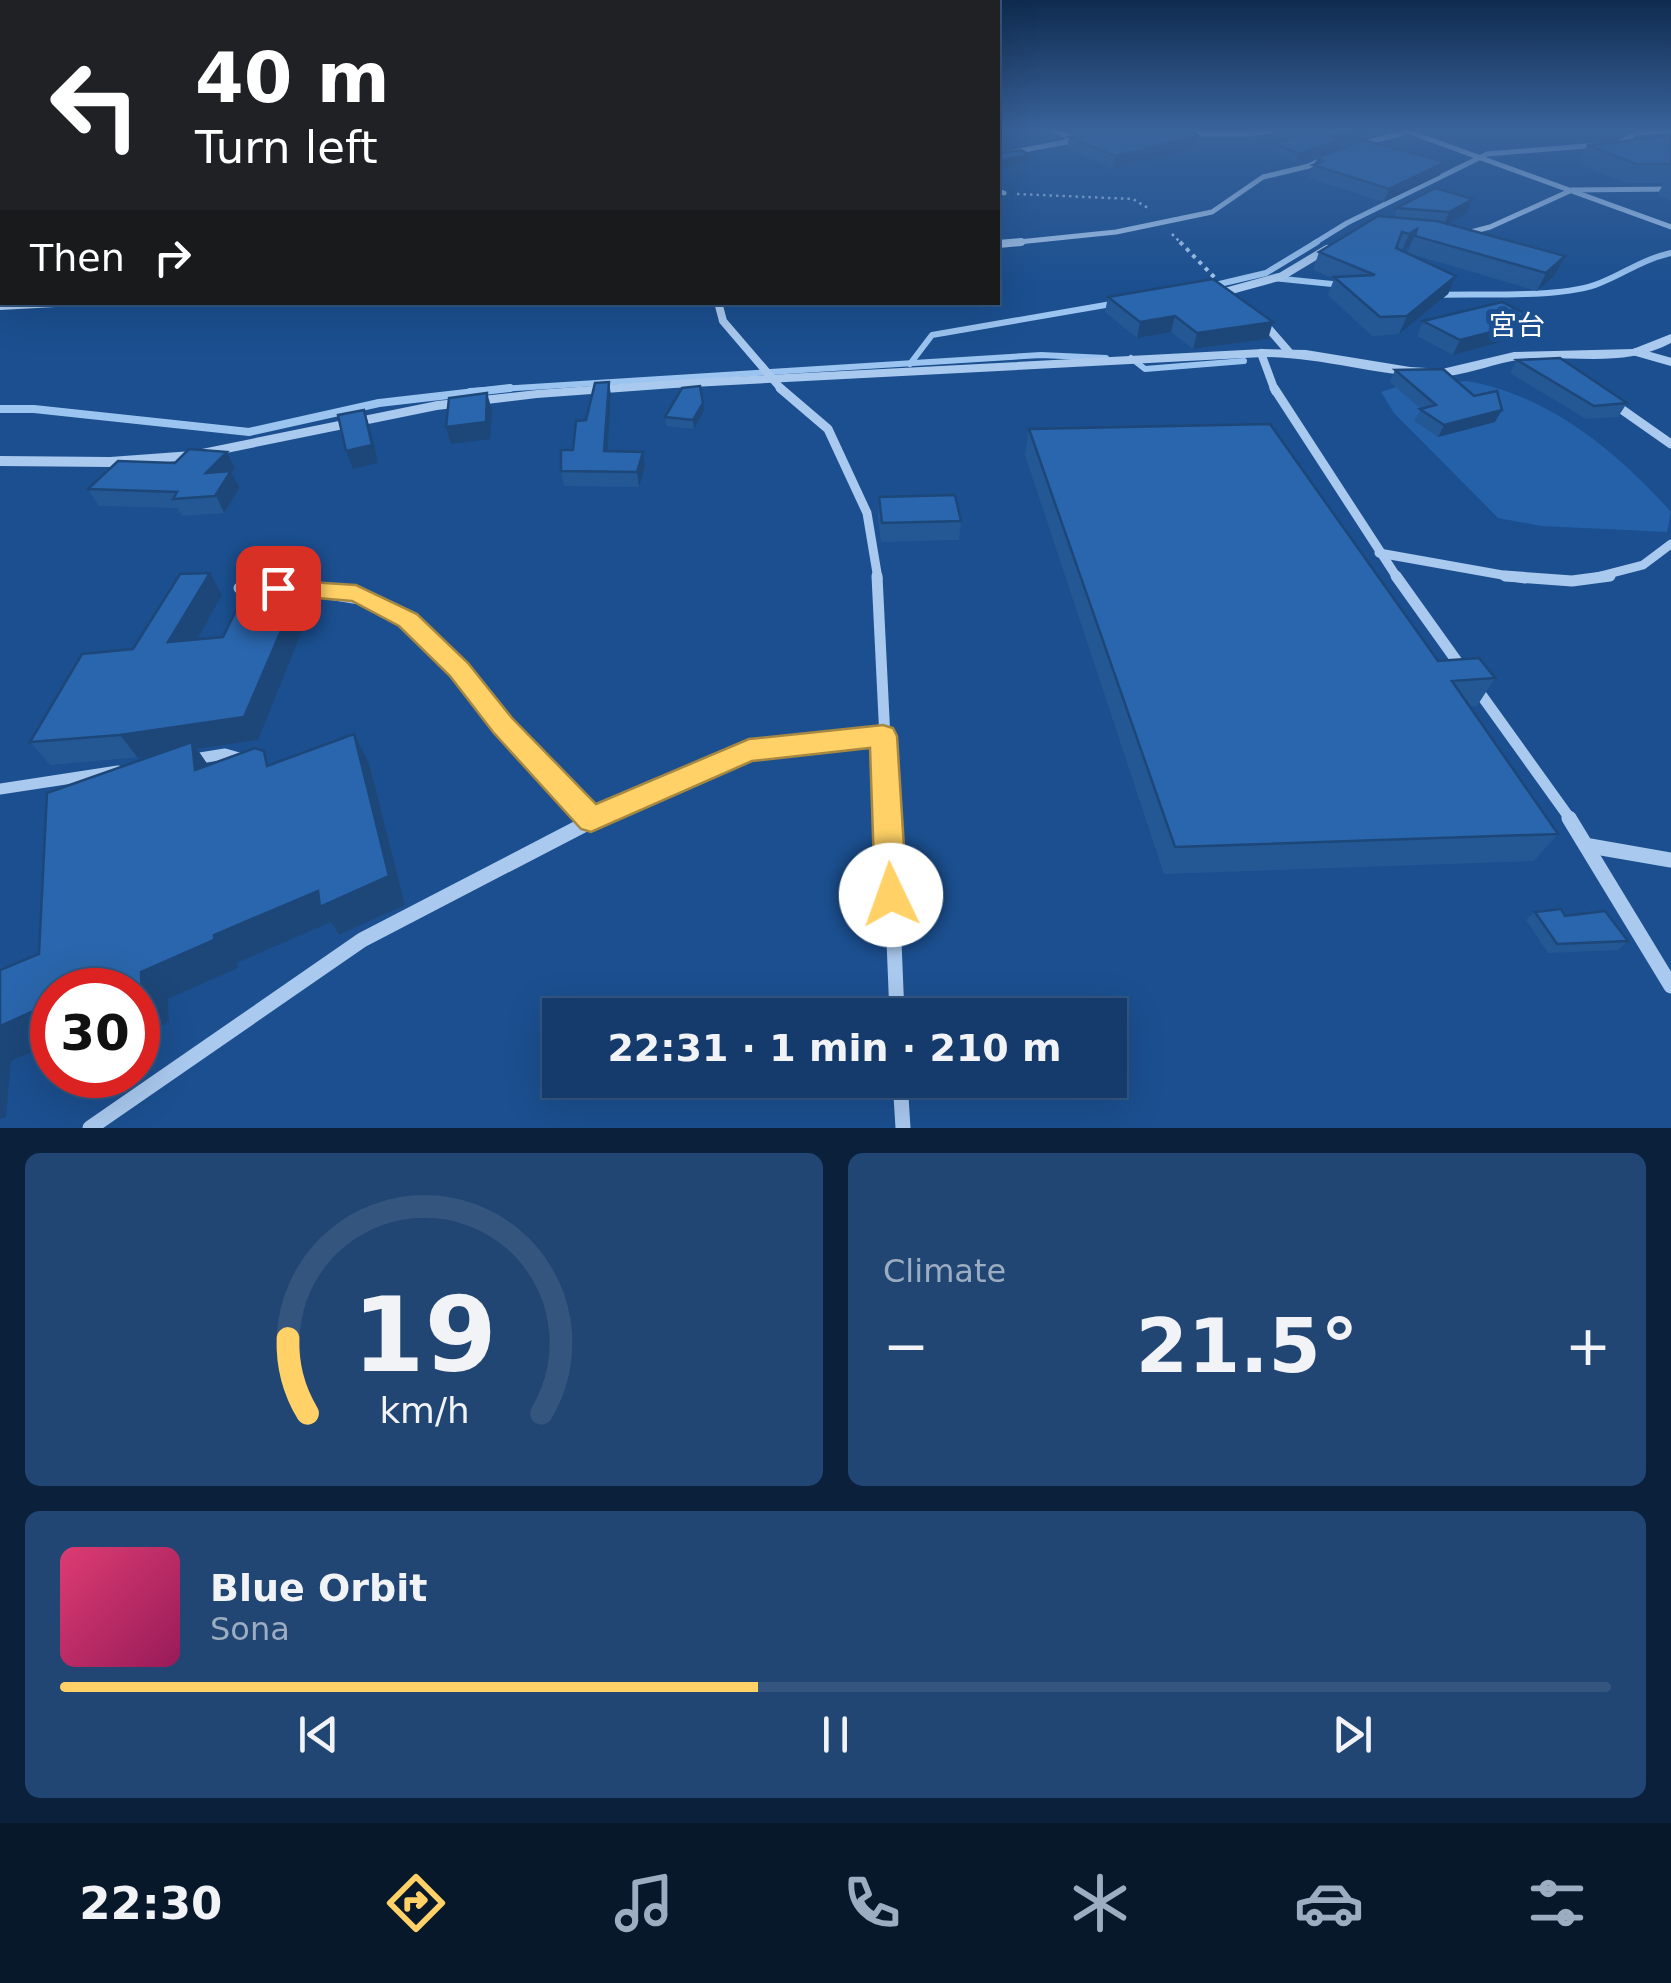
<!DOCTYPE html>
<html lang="en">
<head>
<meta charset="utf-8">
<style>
	body { margin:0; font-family:"DejaVu Sans","Noto Sans JP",sans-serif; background:#214673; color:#f1f3f6; height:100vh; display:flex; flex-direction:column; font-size:38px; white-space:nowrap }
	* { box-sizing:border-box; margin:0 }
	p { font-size:32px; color:#9dadc1 }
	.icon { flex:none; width:55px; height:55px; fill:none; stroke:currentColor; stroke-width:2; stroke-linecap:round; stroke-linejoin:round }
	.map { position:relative; height:1128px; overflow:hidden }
	.drawer { display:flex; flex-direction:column; gap:25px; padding:25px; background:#0b203b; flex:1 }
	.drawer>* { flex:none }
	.top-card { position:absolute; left:0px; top:0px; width:1000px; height:305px; box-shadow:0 10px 40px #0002,0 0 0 2px #33557e; background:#202124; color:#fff; overflow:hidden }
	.speed { position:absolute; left:30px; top:968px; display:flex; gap:20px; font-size:50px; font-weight:700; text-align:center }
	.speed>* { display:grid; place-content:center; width:130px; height:130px; border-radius:50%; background:#143b6b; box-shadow:0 10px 40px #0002,0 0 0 2px #33557e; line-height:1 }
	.speed .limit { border:15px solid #d22; background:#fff; color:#111 }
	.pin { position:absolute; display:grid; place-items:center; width:85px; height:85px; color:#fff; margin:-42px; border-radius:20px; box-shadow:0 5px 15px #0006 }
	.me { position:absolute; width:110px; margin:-55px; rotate:357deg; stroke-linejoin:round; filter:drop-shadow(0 0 8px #0008) }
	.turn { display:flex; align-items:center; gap:35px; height:210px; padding:0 30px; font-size:45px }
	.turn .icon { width:130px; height:130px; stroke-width:2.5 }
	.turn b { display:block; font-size:70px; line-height:85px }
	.then { display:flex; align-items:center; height:95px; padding:0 30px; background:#0003; gap:20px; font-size:38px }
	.big { font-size:75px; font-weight:600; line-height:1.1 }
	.drawer .tile { flex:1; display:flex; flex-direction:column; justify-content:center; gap:15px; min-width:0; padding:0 35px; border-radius:15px; background:#214673 }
	.drawer .dial { align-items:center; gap:0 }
	.dial svg { height:260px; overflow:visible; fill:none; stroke:#33557e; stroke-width:7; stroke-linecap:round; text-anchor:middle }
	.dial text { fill:#f1f3f6; stroke:none }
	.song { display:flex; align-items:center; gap:30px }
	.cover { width:120px; height:120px; border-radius:15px; background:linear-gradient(135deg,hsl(340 70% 55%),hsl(330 70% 35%)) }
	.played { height:10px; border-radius:5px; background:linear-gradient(90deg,#ffd166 45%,#33557e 45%) }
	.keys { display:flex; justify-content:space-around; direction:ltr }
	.heat { display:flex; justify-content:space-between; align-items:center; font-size:55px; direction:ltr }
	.drawer .tiles { flex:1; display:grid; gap:25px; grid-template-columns:1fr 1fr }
	.tile:last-child { grid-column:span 2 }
	.trip { position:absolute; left:542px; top:998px; width:585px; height:100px; border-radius:0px; background:#143b6b; box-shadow:0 10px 40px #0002,0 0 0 2px #33557e; font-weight:600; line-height:100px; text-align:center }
	.dock { display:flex; height:160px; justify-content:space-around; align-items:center; background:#08182b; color:#9dadc1 }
	.dock .icon { width:70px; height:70px }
	.dock .current { color:#ffd166 }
	.dock b { font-size:45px; color:#f1f3f6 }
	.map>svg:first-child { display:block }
	.green { fill:#2461a8 }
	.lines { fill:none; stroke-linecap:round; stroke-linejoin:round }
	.stream-far2 { stroke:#9cc4f0; stroke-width:5 }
	.stream-far1 { stroke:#9cc4f0; stroke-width:6 }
	.stream { stroke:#9cc4f0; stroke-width:8 }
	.path-far1 { stroke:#a9c9ee; stroke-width:2.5; stroke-dasharray:2.5 4; stroke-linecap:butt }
	.path { stroke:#a9c9ee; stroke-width:4; stroke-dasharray:4 5; stroke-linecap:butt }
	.minor-far4 { stroke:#a9c9ee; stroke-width:5 }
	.minor-far3 { stroke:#a9c9ee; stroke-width:8 }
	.minor-far2 { stroke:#a9c9ee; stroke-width:9 }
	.minor-far1 { stroke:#a9c9ee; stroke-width:11 }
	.minor { stroke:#a9c9ee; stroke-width:15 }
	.tertiary { fill:#a9c9ee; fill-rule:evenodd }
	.wall { fill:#245895 }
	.shaded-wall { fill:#1d4779 }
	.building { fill:#2a66ad; stroke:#1d4779; stroke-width:2.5 }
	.route { fill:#ffd166; stroke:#a68842; stroke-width:2.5 }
	.labels { text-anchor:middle; stroke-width:10; stroke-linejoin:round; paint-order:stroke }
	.far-neighbourhood-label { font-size:28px; fill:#fff; stroke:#1b4f8f }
</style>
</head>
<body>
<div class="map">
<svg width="1671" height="1128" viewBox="0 0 1671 1128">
	<rect width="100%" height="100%" fill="#1b4f8f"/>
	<path class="green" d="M1467 381C1549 395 1617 452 1671 512L1667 532 1541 526 1498 518 1394 413 1381 392 1399 386Z"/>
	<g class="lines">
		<g class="stream-far2">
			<polyline points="1618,144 1636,133 1671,131"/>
			<polyline points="1313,244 1347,223 1487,154 1598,145"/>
		</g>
		<g class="stream-far1">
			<polyline points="1273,278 1342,285"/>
			<polyline points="1211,286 1266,273 1317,242"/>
			<path d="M1437 295C1480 293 1562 299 1600 283 1628 272 1638 261 1671 253"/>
			<polyline points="1131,358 1145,369 1244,361"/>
			<polyline points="910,364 932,335 1117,303"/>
			<polyline points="470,391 1041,355 1106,358"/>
		</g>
		<polyline class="stream" points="0,409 34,409 249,432 379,403 510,388"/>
		<g class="path-far1">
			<polyline points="1017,194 1133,199 1148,208"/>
			<polyline points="1172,234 1182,244"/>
		</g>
		<polyline class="path" points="1180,242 1217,280"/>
		<g class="minor-far4">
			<polyline points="1053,129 1072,139"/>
			<polyline points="1404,130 1671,227"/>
			<polyline points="1183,134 1247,134 1287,129"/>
			<polyline points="1356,145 1408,132"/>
			<polyline points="998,155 1082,139"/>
			<polyline points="998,191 1004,193"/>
			<polyline points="1463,234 1490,227 1572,190 1671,189"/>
			<polyline points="998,244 1116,232 1212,212 1263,177 1309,166 1326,157"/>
		</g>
		<g class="minor-far3">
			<polyline points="998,244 1021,242"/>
			<polyline points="1228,291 1282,276 1327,249"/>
			<polyline points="718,302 723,321 783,391"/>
			<polyline points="0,306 74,302"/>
			<polyline points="1262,321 1289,352"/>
			<polyline points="1636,352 1671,362"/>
			<polyline points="1261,353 1275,391"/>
		</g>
		<g class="minor-far2">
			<polyline points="780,388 828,429 867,513 878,579"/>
			<polyline points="1274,388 1398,579"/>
			<polyline points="1614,404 1671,444"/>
			<polyline points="1379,553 1525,579"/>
			<polyline points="1589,579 1643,565 1671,544"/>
		</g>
		<g class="minor-far1">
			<polyline points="877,576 889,820"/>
			<polyline points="1396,576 1461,667"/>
			<polyline points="1505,576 1572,581 1610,576"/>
			<polyline points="239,588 260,588"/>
			<polyline points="297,589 366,600 416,628 591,820"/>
			<polyline points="1477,689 1571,820"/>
			<polyline points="194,759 225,754 246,760"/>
			<polyline points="0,789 118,771"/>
			<polyline points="591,820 749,751 883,736"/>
		</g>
		<g class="minor">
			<polyline points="889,818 897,1015"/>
			<polyline points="1569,818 1671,986"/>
			<polyline points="1590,846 1671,860"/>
			<polyline points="900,1080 903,1128"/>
			<polyline points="90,1128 362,940 597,818"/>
		</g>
		<path class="tertiary" d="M1671 334V343C1628 366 1582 357 1536 358 1500 359 1466 378 1430 377 1374 375 1320 357 1263 357L674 388 537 398 437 410 192 460 110 467 0 466V456L110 457 192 451 437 401 537 390 674 380 1263 349 1306 350 1410 367 1442 369 1514 352 1633 349Z"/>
	</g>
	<g class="wall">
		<polygon points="1068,129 1189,129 1198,136 1195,149 1112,169 1067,150 1069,137 1080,135"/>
		<polygon points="1274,129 1396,129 1340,141 1338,148 1296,163 1270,150 1272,142 1280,140 1272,137"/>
		<polygon points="1671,136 1671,201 1657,195 1664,183 1626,183 1578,164 1587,145"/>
		<polygon points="1317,158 1440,175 1384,202 1309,178"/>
		<polygon points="1397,208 1467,213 1448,224 1565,256 1556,274 1537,291 1408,253 1410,246 1402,251 1456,276 1448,294 1399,334 1372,336 1328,295 1334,279 1313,270 1319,252 1394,218"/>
		<polygon points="1108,297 1268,339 1193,349 1171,332 1137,338 1105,312"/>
		<polygon points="1423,321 1531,334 1453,355 1417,336"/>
		<polygon points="1517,360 1627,403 1618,417 1586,419 1510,373"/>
		<polygon points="1395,370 1495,422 1438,437 1414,421 1421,409 1390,382"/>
		<polygon points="611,396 608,451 645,467 639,487 564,486 561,471 573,450 586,420"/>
		<polygon points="704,411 694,429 666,426 665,417"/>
		<polygon points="1029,429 1438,661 1495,678 1477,706 1469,706 1558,834 1534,861 1164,874 1025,455"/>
		<polygon points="227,452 235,468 231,472 240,488 224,513 182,516 178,508 99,506 88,489 175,463"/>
		<polygon points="879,497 961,521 959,540 881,542 878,515"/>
		<polygon points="303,580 314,602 258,740 197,749 208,765 369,763 405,905 339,935 331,922 237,963 238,968 168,999 169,1022 42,1048 11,1061 6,1117 0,970 39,954 152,756 50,765 30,742 133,649 222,595 197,640 223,637"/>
		<polygon points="1535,912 1565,916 1628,941 1618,950 1548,953 1526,920"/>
	</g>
	<g class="shaded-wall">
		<polygon points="1081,129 1119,129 1080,135"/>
		<polygon points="1362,129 1396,129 1340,141 1338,148 1296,163 1298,154 1328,136"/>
		<polygon points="1198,136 1195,149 1112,169 1115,156"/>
		<polygon points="1030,155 1029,162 998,169 998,161"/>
		<polygon points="1446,162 1440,175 1384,202 1389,189"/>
		<polygon points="1473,199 1467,213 1443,227 1449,212"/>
		<polygon points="1417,229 1410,246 1402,251 1409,234"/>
		<polygon points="1565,256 1556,274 1537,291 1546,273"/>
		<polygon points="1456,276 1448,294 1399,334 1407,316"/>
		<polygon points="1175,316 1171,332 1137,338 1140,322"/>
		<polygon points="1538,320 1531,334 1453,355 1460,340"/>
		<polygon points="1273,322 1268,339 1193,349 1197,333"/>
		<polygon points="609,382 611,396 607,466 604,451"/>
		<polygon points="487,393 492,410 490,439 451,444 446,427"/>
		<polygon points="703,403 704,411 694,429 693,420"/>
		<polygon points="364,410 370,428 378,463 353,469 346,451"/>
		<polygon points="1502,410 1495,422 1438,437 1444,425"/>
		<polygon points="227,452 235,468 231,472 240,488 224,513 206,473"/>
		<polygon points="643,452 645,467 639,487 637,472"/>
		<polygon points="210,573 222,595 183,665 168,642"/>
		<polygon points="303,580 314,602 258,740 197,749 212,771 195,770 193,750 138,758 120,735"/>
		<polygon points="354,734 369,763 405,905 339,935 331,922 237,963 238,968 168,999 169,1022 138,1036 138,997 141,972 214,935"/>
		<polygon points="36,1010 52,1024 52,1056 42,1048 11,1061 6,1117 0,1119 0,1026"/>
	</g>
	<g class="building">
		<rect x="0" y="129" width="2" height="95"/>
		<polygon points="1123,129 1189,129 1198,136 1115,156 1069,137"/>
		<polygon points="1274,129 1362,129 1328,136 1341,140 1298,154 1272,142 1293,137"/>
		<polygon points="1671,136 1671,164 1636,164 1587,145"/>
		<polygon points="1363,140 1446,162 1389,189 1313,165 1323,161 1317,158"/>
		<polygon points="1021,150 1030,155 998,161 998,153"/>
		<polygon points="1435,188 1473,199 1449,212 1397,208"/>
		<polygon points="1378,216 1437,221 1565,256 1546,273 1415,236 1417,229 1409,234 1402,232 1396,248 1456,276 1407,316 1380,317 1334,277 1375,275 1319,252"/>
		<polygon points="1213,279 1273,322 1197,333 1175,316 1140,322 1108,297"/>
		<polygon points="1502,302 1538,320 1460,340 1423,321"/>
		<polygon points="1560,358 1627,403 1594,406 1517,360"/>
		<polygon points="1443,369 1474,396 1497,391 1502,410 1444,425 1420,409 1436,405 1395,370"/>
		<polygon points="609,382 604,451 643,452 637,472 561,471 561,450 573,450 576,421 586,420 595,383"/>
		<polygon points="700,386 703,403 693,420 665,417 682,388"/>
		<polygon points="487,393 486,422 446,427 449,398"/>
		<polygon points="364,410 372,445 346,451 338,415"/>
		<polygon points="1270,424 1438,661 1479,658 1495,678 1452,681 1558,834 1175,847 1029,429"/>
		<polygon points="189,449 227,452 206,473 231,471 215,496 173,499 177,492 88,489 118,461 175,463"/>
		<polygon points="955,495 961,521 882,523 879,497"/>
		<polygon points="210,573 168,642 223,637 249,584 303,580 244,717 120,735 30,742 82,654 133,649 180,574"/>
		<polygon points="354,734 389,876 320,907 318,891 214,935 214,940 141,972 142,996 138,997 138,990 52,990 52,1034 35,1042 36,1010 0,1026 0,970 39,954 47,793 192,742 195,770 255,748 264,751 267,766"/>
		<polygon points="1561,909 1565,916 1605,911 1628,941 1557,944 1535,912"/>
	</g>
	<linearGradient id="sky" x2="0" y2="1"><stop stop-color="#0f2b4f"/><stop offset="0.45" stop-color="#39639b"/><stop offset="1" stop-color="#39639b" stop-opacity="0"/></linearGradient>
	<rect width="1671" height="287" fill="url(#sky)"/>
	<polygon class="route" points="278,580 356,585 417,614 468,663 512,718 596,804 749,739 883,725 893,728 897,736 907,895 902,906 891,910 880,906 875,895 870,748 752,761 591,832 581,829 493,732 450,676 399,626 352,601 270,594 267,588"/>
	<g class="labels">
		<g class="far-neighbourhood-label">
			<text x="1517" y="335">宮台</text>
		</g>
	</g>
</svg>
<div class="speed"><div class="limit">30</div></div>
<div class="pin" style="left:278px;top:588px;background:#d93025"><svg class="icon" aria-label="arrive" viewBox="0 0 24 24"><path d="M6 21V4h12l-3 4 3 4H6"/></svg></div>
<svg class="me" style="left:891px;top:895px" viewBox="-20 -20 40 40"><circle r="19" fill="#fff"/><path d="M0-13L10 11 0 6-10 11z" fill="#ffd166"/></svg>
<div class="trip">22:31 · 1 min · 210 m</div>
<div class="top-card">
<div class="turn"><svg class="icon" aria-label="left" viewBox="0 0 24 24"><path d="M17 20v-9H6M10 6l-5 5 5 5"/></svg><div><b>40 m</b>Turn left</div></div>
<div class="then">Then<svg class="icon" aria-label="right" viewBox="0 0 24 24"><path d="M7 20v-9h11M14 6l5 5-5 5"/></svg></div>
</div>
</div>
<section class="drawer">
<div class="tiles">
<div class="tile dial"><svg viewBox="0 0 100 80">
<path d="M14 69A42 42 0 1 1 86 69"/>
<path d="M14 69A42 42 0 0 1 8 46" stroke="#ffd166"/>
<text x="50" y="56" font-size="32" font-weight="700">19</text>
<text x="50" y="72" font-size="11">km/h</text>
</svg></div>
<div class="tile"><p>Climate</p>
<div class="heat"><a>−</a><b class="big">21.5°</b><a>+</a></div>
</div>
<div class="tile">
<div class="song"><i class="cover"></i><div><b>Blue Orbit</b><p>Sona</p></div></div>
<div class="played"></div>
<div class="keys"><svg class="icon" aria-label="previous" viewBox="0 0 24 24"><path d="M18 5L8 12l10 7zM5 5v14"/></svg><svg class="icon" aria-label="pause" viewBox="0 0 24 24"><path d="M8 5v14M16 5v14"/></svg><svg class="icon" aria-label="next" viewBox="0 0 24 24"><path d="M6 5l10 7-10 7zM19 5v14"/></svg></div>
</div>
</div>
</section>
<nav class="dock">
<b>22:30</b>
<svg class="icon current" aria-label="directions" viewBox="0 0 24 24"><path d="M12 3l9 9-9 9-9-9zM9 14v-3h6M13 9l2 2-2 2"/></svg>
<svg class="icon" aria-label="music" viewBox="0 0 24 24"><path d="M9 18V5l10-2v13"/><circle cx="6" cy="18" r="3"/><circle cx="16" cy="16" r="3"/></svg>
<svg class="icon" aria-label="phone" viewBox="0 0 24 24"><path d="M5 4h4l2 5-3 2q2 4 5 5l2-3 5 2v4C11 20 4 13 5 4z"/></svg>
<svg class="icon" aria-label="climate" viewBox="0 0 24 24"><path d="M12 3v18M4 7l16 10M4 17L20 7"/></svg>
<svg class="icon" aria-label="car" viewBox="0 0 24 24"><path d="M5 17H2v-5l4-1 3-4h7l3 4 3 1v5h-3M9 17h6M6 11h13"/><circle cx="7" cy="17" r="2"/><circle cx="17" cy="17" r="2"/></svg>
<svg class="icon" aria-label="filters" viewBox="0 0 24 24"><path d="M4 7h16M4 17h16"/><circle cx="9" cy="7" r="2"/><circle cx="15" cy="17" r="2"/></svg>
</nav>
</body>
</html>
